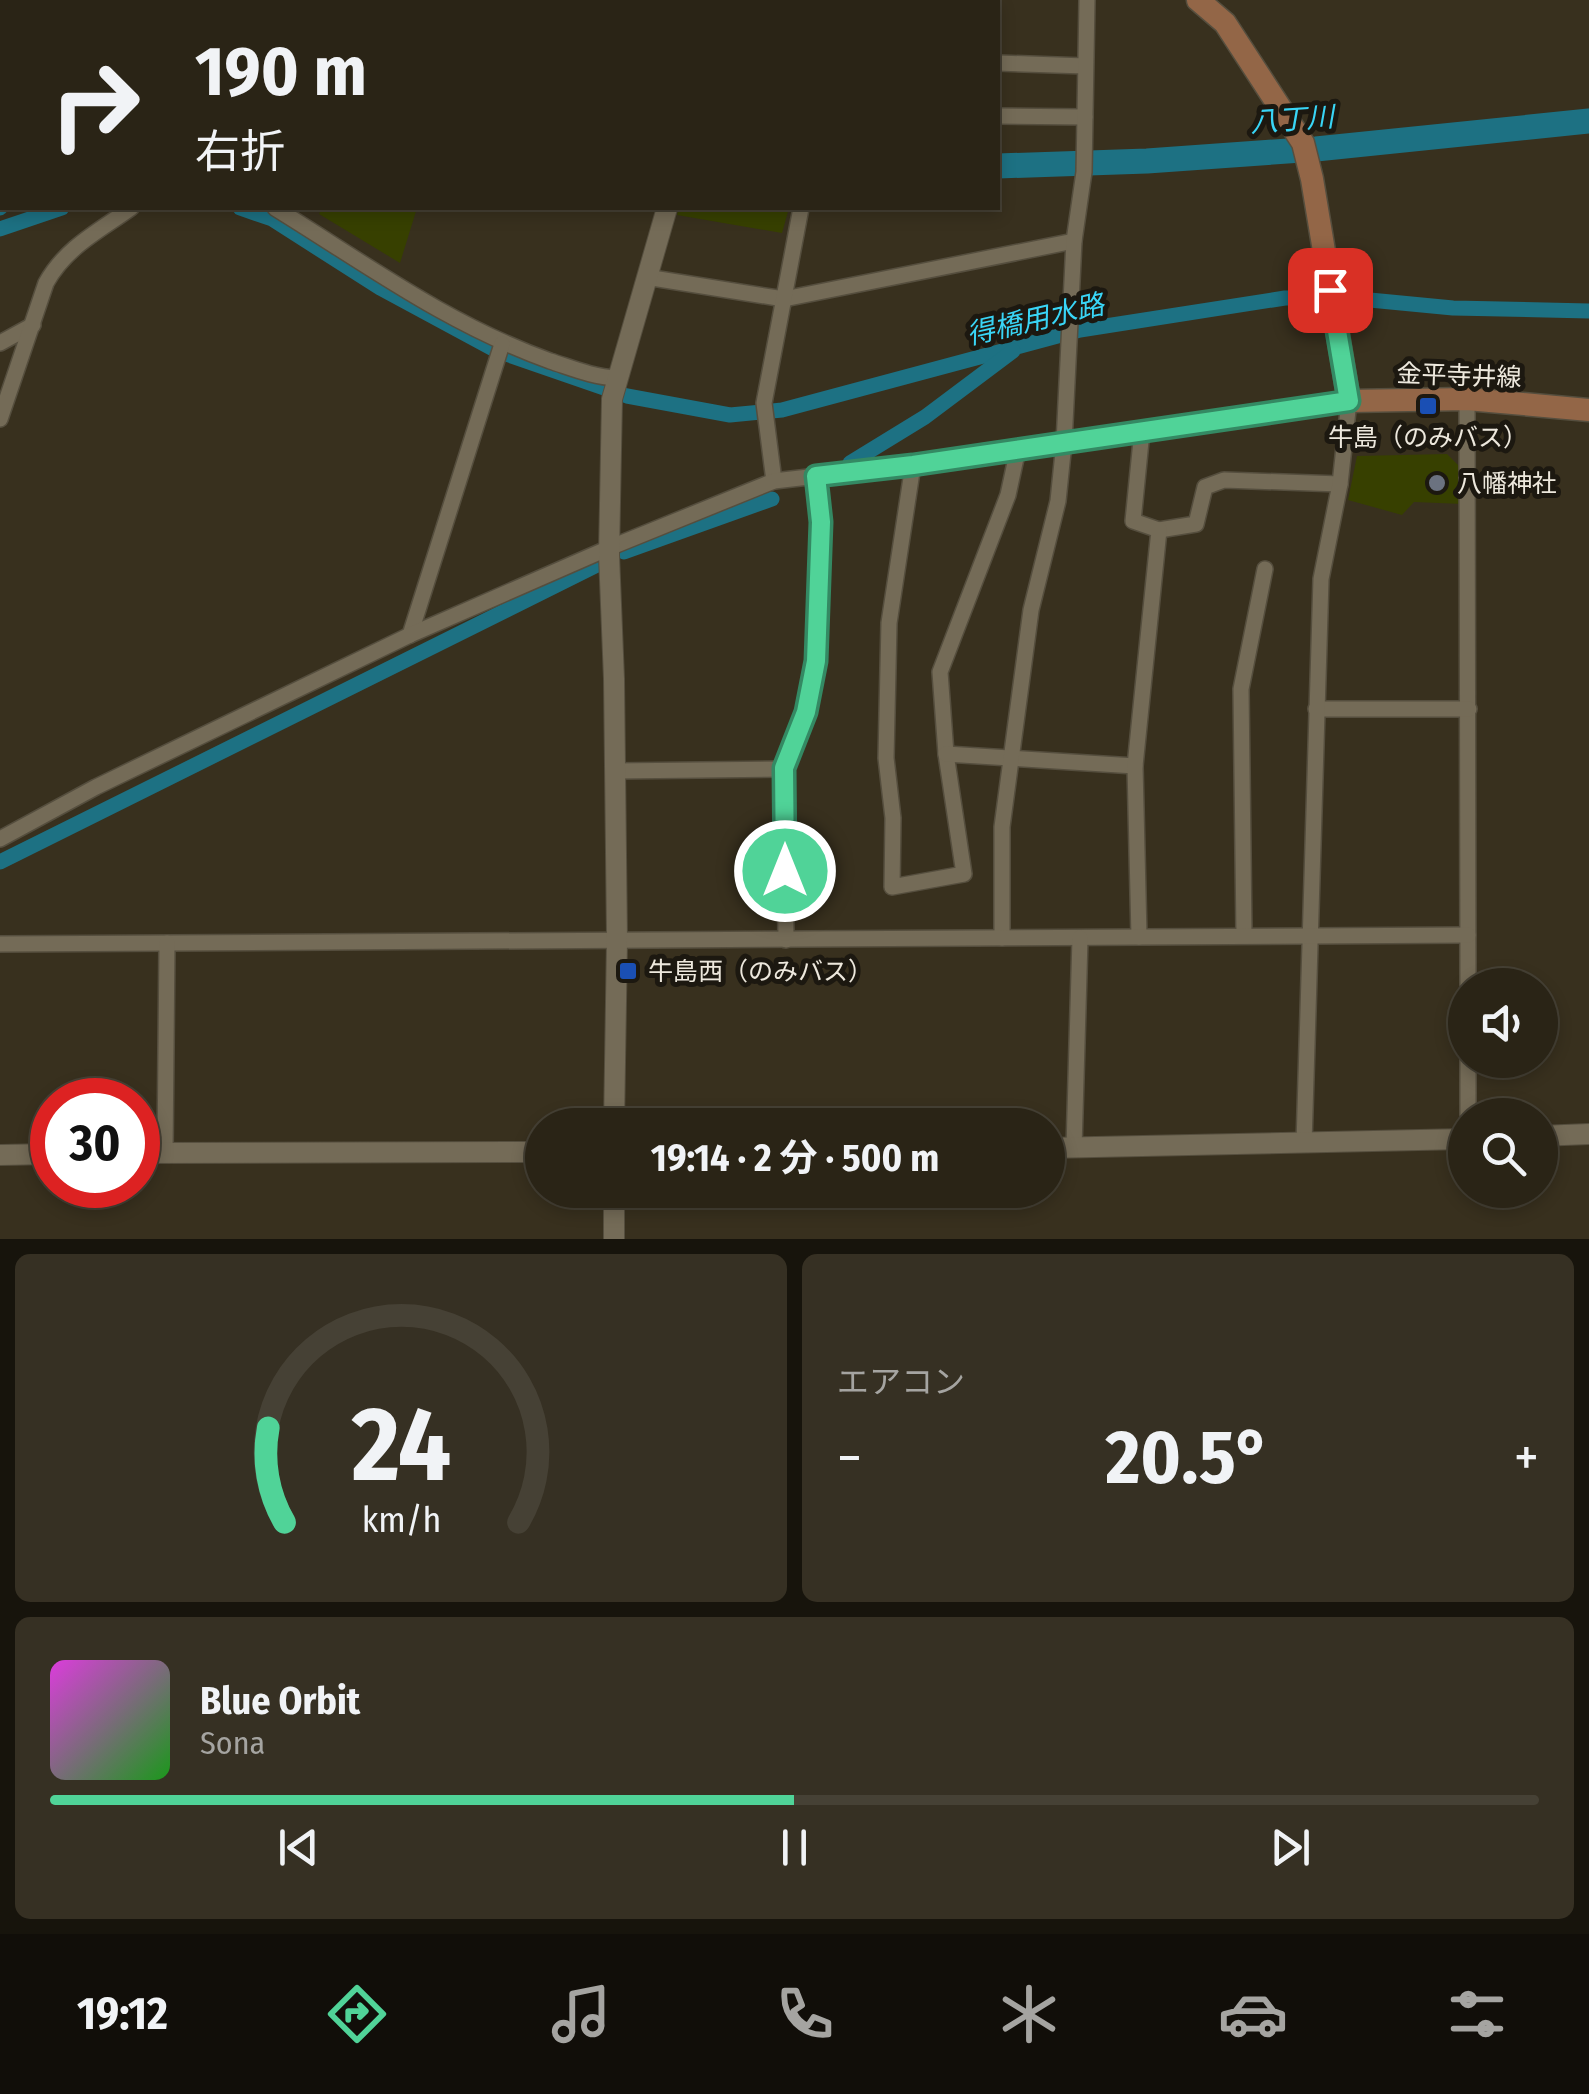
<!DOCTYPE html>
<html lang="ja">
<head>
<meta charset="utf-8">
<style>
	body { margin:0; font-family:"Fira Sans Condensed","Noto Sans JP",sans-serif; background:#363023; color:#f1f3f6; height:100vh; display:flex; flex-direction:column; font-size:38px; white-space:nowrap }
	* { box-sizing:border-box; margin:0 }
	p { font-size:32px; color:#a5a4a1 }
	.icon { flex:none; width:55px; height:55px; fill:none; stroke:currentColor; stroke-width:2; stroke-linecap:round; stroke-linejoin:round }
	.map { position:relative; height:1239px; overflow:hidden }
	.sheet { display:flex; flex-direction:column; gap:15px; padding:15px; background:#17140c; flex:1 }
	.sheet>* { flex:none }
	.top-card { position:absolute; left:0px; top:0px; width:1000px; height:210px; box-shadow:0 5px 15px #0003,0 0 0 2px #464135; background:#2a2416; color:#f1f3f6; overflow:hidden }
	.fabs { position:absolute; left:1448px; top:968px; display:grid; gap:20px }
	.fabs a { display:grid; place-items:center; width:110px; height:110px; border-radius:50%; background:#2a2416; box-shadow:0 5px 15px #0003,0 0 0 2px #464135; font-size:50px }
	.speed { position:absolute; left:30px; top:1078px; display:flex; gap:20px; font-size:50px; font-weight:700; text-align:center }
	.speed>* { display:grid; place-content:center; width:130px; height:130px; border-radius:50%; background:#2a2416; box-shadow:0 5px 15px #0003,0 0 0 2px #464135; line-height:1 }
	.speed .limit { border:15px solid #d22; background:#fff; color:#111 }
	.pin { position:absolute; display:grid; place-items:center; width:85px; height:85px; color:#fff; margin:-42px; border-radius:20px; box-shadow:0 5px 15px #0006 }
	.me { position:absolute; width:110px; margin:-55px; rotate:0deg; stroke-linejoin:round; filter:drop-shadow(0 0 8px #0008) }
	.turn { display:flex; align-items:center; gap:35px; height:210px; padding:0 30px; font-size:45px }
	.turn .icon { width:130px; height:130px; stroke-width:2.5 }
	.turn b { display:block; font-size:70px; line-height:85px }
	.big { font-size:75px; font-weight:700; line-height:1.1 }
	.sheet .widget { flex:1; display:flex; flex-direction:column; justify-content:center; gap:15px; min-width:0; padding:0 35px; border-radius:15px; background:#363023 }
	.sheet .dial { align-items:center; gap:0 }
	.dial svg { height:260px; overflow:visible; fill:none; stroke:#464135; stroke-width:7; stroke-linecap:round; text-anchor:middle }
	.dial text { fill:#f1f3f6; stroke:none }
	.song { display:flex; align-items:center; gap:30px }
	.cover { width:120px; height:120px; border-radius:15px; background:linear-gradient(135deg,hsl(300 70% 55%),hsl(120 70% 35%)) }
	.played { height:10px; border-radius:5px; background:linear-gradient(90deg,#50d398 50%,#464135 50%) }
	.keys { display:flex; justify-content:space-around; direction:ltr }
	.heat { display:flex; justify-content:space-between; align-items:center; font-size:55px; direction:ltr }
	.sheet .tiles { flex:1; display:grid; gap:15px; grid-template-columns:1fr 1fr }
	.widget:last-child { grid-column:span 2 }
	.trip { position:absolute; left:525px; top:1108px; width:540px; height:100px; border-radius:50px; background:#2a2416; box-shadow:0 5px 15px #0003,0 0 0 2px #464135; font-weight:700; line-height:100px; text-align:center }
	.dock { display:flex; height:160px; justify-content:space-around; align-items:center; background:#110e09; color:#a5a4a1 }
	.dock .icon { width:70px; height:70px }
	.dock .current { color:#50d398 }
	.dock b { font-size:45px; color:#f1f3f6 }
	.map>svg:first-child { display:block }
	.green { fill:#374000 }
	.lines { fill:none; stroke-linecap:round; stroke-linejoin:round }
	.canal { stroke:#1d7183; stroke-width:15 }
	.river { stroke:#1d7183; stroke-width:25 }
	.minor-casing { stroke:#554e3e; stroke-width:18 }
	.tertiary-casing { stroke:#554e3e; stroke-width:22 }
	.secondary-casing { stroke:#554e3e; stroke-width:25 }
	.minor { stroke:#746b57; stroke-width:15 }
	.tertiary { stroke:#746b57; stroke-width:20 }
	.secondary { stroke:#936647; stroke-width:22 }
	.route-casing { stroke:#348963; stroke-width:25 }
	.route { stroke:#50d398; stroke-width:18 }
	.transit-dot { fill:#1a4fb4; stroke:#1c1810; stroke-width:4 }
	.worship-dot { fill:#6b7280; stroke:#1c1810; stroke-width:4 }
	.labels { text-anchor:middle; stroke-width:10; stroke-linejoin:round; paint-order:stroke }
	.street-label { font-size:25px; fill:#ede8dd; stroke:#1c1810 }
	.poi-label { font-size:25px; fill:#ede8dd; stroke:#1c1810; text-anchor:start }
	.water-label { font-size:28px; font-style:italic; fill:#39d5f6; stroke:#1c1810 }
</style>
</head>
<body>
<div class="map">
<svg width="1589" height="1239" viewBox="0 0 1589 1239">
	<rect width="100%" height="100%" fill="#38301e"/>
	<g class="green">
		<polygon points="322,208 417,208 400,263 319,214"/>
		<polygon points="679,208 789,208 782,233 677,215"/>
		<polygon points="1447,454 1464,471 1463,504 1414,502 1402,515 1348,500 1357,456"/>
	</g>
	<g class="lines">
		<g class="canal">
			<polyline points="0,208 2,206"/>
			<polyline points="240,208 272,219 380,288 493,349"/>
			<polyline points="0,229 62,208"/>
			<polyline points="506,354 627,396 730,415 782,410 1080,330 1285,298 1349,298 1453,308 1589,311"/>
			<polyline points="850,463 925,417 1013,351"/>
			<polyline points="624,552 772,499"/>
			<polyline points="0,862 599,564"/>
		</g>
		<g class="river">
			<polyline points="0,9 2,10"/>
			<polyline points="998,166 1147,161 1316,149 1589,121"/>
		</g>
		<g class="minor-casing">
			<g id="minor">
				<polyline points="595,0 599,2"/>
				<polyline points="173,2 174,0"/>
				<polyline points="889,2 889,0"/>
				<polyline points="998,63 1085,66"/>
				<polyline points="998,116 1085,117"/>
				<polyline points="0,194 2,193"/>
				<path d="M275 208C366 264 447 324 550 361 572 368 593 377 616 378"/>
				<polyline points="646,277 784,299 1074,241"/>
				<polyline points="0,343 33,325"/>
				<polyline points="1467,399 1468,985"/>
				<path d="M0 419 46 283C66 247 99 231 131 208"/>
				<polyline points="913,465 889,623 886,758 893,818 892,887 964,874 946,754 940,672 1008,495 1018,449"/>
				<polyline points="774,481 764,403 801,208"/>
				<polyline points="1159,530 1196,524 1205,487 1224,480 1340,484"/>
				<polyline points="410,635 502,344"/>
				<polyline points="1316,709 1469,709"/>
				<polyline points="946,754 1135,766"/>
				<polyline points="615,771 784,769"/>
				<polyline points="0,839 96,787 410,635 609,548 774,481 913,465 1349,401 1340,484 1321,579 1304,1144"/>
				<polyline points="1244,935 1241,689 1265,569"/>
				<polyline points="1139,937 1135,766 1159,530 1133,521 1142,431"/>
				<polyline points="1002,938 1002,827 1031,610 1058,501 1064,443 1074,241 1084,172 1087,0"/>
				<polyline points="786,940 784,769 805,712 816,661 821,523 817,476"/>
				<polyline points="0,944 1468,935"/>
				<polyline points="1468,1115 1468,1060"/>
				<polyline points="1074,1148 1080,938"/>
				<polyline points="165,1153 167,943"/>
			</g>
		</g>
		<g class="tertiary-casing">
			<g id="tertiary">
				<polyline points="731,2 733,0"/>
				<polyline points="614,1125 617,940 614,679 609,555 612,399 667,208"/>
				<polyline points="1540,1136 1589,1134"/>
				<polyline points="1048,1148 1465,1139"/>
				<polyline points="138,1153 542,1152"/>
				<polyline points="0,1155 52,1154"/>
				<polyline points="614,1190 614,1239"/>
			</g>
		</g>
		<g class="secondary-casing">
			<polyline id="secondary" points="1198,0 1225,23 1303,143 1312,179 1349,401 1467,399 1589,410"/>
		</g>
		<use href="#minor" class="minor"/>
		<use href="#tertiary" class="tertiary"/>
		<use href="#secondary" class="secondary"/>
	</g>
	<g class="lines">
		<g class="route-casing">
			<polyline id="route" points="785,871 784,768 806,712 816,661 821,522 816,476 913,465 1349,401 1330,290"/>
		</g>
		<use href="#route" class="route"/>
	</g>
	<g class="transit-dot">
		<rect x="1418" y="396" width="20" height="20" rx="5"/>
		<rect x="618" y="961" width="20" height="20" rx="5"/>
	</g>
	<circle class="worship-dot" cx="1437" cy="483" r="10"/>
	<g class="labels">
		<g class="street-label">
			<text transform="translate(1459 375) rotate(2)" y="9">金平寺井線</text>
		</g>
		<g class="poi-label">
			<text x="1428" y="446" text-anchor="middle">牛島（のみバス）</text>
			<text x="1457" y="492">八幡神社</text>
			<text x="648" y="980">牛島西（のみバス）</text>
		</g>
		<g class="water-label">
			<text transform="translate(1292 119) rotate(-4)" y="10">八丁川</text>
			<text transform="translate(1035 319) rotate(-13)" y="10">得橋用水路</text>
		</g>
	</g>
</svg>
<div class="fabs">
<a><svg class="icon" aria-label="sound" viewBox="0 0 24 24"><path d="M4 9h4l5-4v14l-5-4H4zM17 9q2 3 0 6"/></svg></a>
<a><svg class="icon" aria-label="search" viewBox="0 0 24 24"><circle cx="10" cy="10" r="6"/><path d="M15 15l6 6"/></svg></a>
</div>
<div class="speed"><div class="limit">30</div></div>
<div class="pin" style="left:1330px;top:290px;background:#d93025"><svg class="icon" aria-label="arrive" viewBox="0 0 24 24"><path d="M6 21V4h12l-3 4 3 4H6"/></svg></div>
<svg class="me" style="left:785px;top:871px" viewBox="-20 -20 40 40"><circle r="17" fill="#50d398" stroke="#fff" stroke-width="3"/><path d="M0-11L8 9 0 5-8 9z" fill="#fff"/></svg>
<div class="trip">19:14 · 2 分 · 500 m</div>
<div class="top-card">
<div class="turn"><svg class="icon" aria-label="right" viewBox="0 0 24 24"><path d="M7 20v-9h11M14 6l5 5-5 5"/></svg><div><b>190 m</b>右折</div></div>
</div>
</div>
<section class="sheet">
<div class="tiles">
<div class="widget dial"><svg viewBox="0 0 100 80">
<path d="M14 69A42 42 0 1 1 86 69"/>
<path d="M14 69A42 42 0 0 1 9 40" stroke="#50d398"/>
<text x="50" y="56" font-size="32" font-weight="700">24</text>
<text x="50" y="72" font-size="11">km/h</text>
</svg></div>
<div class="widget"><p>エアコン</p>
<div class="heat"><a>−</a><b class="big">20.5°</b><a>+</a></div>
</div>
<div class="widget">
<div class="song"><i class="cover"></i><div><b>Blue Orbit</b><p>Sona</p></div></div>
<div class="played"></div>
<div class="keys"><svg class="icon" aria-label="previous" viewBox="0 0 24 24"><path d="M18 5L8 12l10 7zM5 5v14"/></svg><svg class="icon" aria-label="pause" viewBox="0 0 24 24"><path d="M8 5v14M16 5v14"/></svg><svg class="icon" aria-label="next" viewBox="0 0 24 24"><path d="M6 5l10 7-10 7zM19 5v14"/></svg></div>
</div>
</div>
</section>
<nav class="dock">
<b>19:12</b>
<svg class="icon current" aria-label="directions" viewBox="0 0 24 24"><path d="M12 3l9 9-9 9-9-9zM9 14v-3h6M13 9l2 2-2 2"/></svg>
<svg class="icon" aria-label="music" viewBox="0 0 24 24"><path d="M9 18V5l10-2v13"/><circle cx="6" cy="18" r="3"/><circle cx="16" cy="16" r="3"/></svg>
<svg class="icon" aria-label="phone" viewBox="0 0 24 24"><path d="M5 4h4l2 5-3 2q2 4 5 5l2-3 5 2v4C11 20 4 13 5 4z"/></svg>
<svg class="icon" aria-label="climate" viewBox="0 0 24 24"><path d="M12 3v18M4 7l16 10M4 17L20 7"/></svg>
<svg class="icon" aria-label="car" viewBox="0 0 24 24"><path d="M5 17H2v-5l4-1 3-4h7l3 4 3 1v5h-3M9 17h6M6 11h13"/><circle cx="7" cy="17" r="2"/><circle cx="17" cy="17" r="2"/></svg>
<svg class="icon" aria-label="filters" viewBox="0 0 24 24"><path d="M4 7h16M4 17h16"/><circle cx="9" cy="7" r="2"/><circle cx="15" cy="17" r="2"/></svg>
</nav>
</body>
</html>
